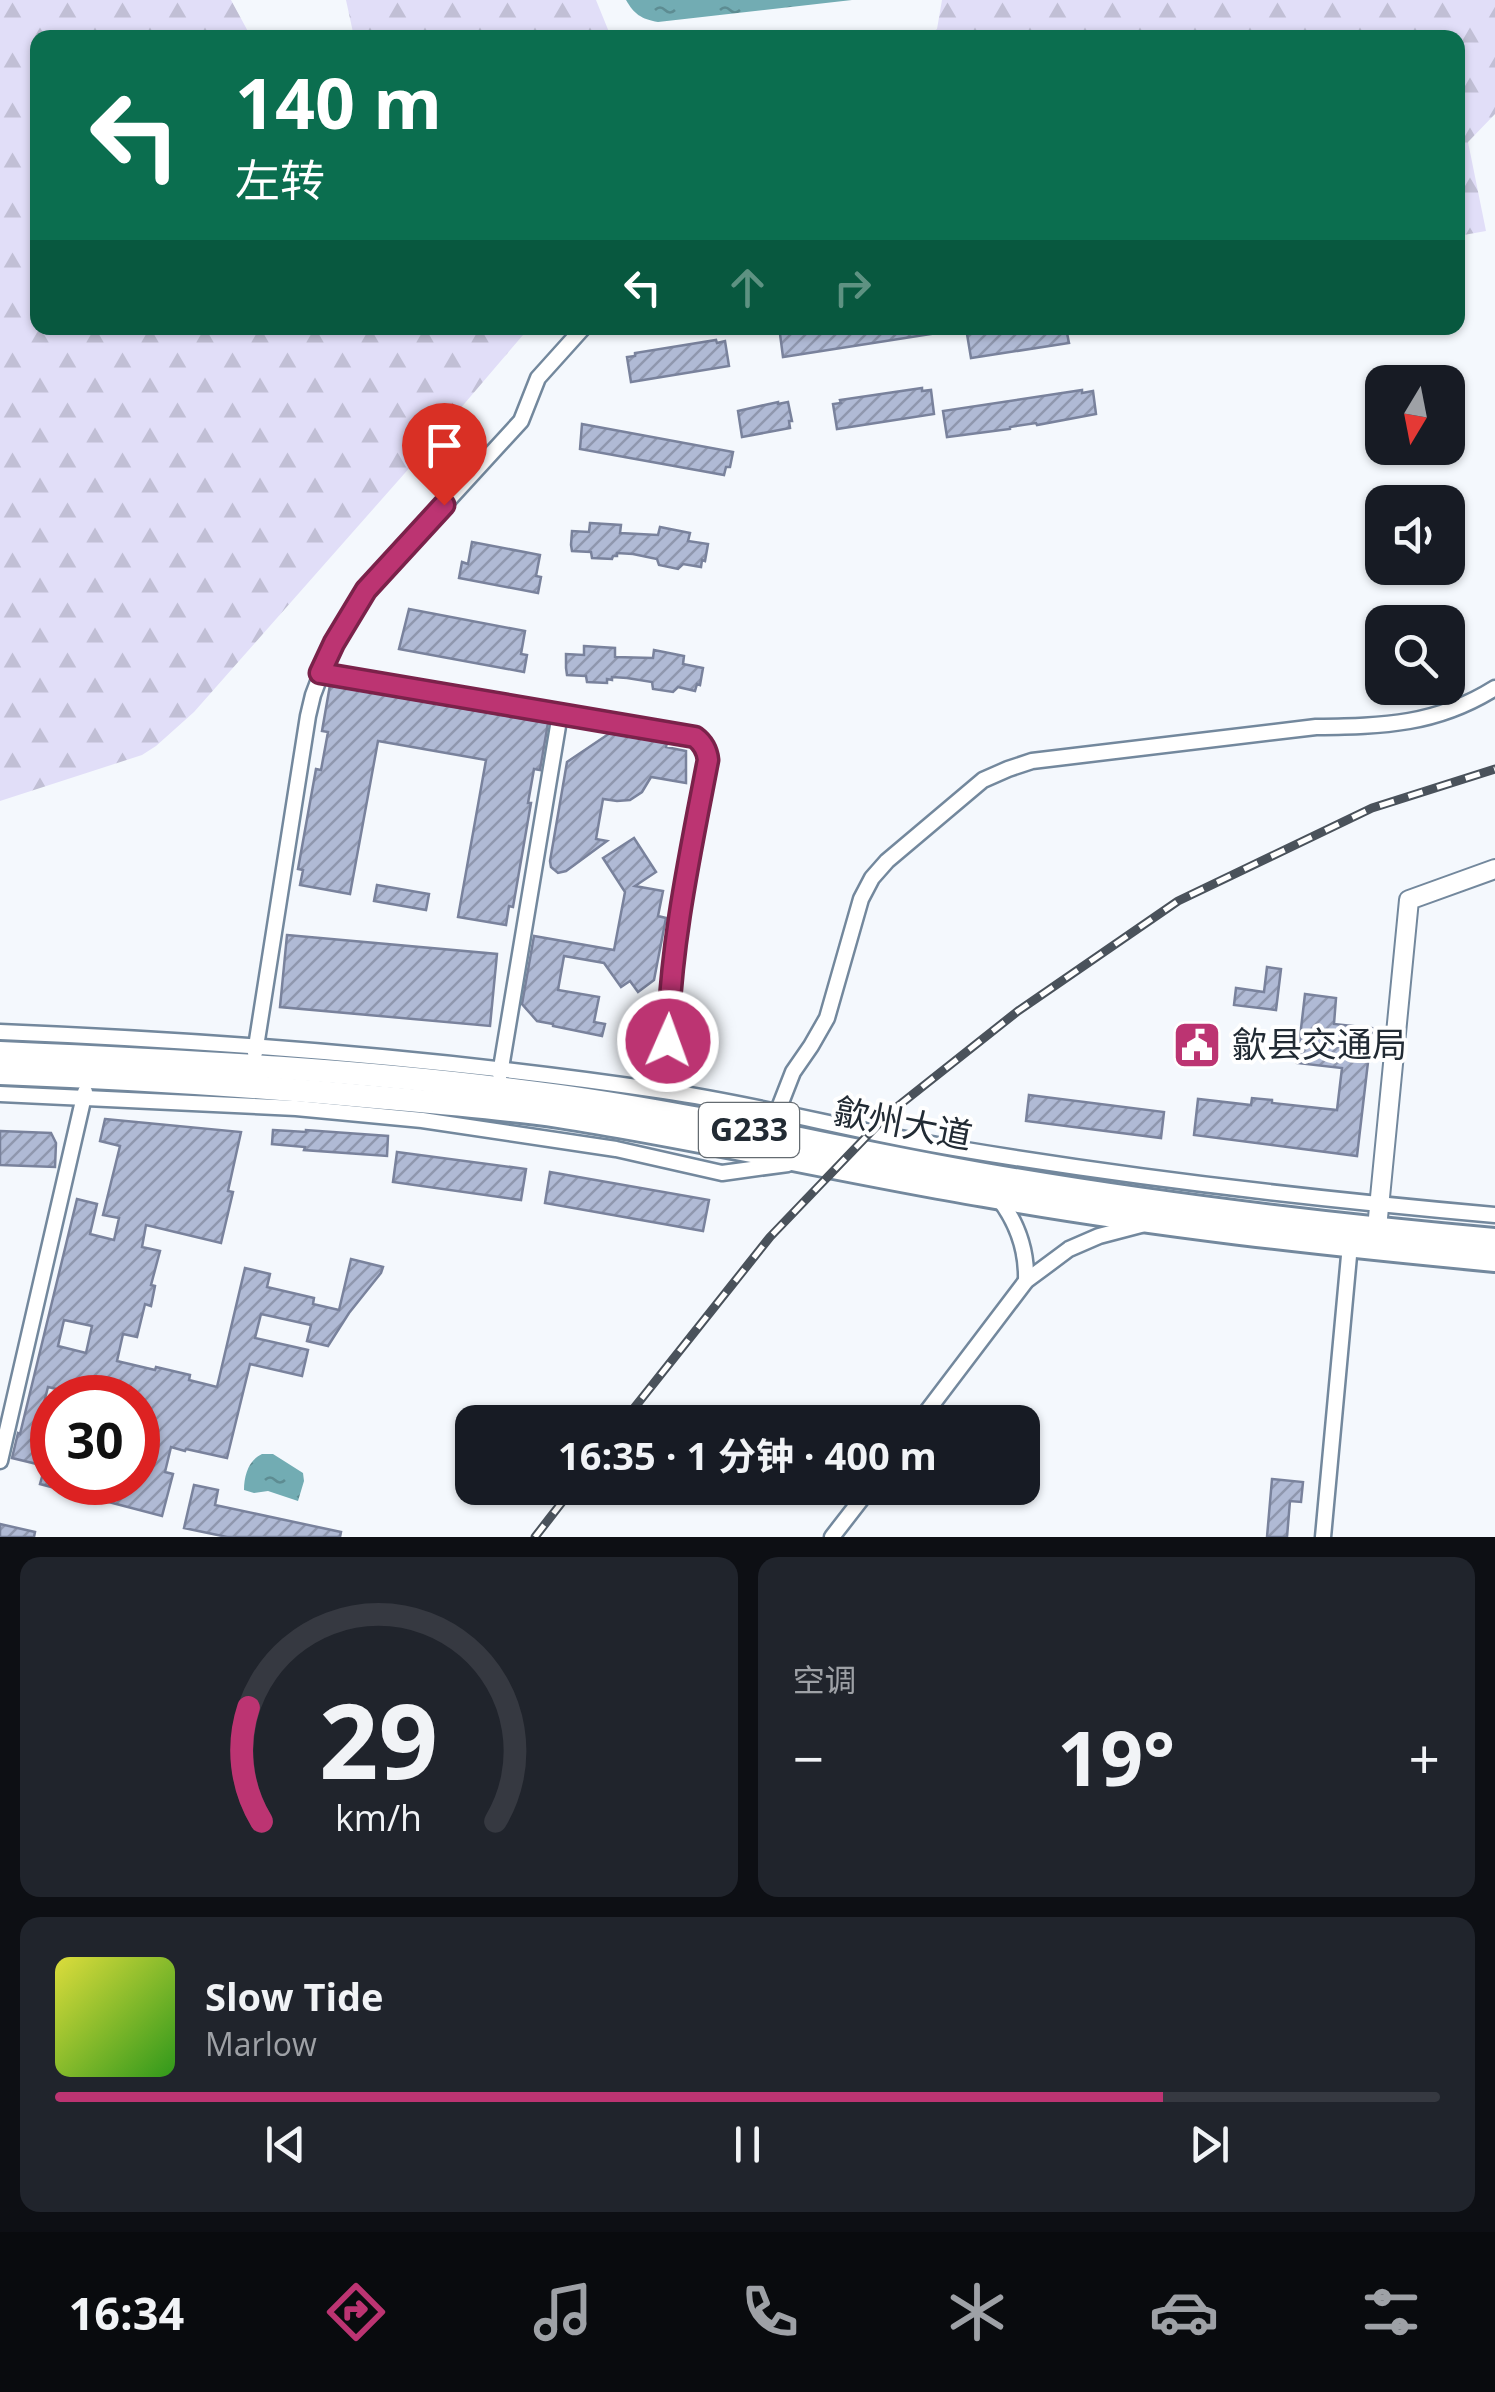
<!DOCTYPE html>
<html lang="zh">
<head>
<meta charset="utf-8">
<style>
	body { margin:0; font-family:"Open Sans","Noto Sans SC",sans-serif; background:#20242c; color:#f1f3f6; height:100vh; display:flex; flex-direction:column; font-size:38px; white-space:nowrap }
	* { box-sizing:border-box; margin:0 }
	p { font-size:32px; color:#9ea1a6 }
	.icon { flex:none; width:55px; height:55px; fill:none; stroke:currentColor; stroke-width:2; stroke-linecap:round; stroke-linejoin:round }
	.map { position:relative; height:1537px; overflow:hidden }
	.side { display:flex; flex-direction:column; gap:20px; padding:20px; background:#0d0f14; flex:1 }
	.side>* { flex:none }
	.hud { position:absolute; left:30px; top:30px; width:1435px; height:305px; border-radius:20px; box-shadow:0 2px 8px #0004; background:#0b6e4f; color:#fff; overflow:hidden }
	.needle { width:65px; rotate:190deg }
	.controls { position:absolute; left:1365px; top:365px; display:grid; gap:20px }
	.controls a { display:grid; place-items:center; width:100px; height:100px; border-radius:20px; background:#171b24; box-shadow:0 2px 8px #0004; font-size:50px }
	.speed { position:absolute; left:30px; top:1375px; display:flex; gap:20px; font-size:50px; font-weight:700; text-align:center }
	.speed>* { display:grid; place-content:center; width:130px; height:130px; border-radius:50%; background:#171b24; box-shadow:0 2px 8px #0004; line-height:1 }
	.speed .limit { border:15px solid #d22; background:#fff; color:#111 }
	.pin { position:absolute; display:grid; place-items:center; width:85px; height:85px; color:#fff; margin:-102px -42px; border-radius:50% 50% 50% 0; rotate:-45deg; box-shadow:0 0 10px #0007 }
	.pin .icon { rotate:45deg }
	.me { position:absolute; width:110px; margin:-55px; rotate:2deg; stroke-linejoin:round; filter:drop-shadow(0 0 8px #0008) }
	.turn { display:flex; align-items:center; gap:35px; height:210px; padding:0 40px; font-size:45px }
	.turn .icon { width:130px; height:130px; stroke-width:2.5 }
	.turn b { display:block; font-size:70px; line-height:85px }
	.lanes { display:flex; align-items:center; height:95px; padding:0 40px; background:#0003; justify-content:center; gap:50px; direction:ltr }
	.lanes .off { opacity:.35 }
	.big { font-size:75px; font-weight:700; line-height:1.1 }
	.side .tile { flex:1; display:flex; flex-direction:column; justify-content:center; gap:15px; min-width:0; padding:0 35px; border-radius:20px; background:#20242c }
	.side .dial { align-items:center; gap:0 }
	.dial svg { height:260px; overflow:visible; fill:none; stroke:#363941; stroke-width:7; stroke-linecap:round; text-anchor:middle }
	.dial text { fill:#f1f3f6; stroke:none }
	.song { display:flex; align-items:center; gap:30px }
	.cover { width:120px; height:120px; border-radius:15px; background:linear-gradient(135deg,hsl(60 70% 55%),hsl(110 70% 35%)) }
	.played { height:10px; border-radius:5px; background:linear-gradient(90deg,#bc3472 80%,#363941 80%) }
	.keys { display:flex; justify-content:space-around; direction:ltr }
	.heat { display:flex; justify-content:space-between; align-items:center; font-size:55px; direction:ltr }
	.side .tiles { flex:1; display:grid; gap:20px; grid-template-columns:1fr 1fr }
	.tile:last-child { grid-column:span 2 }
	.trip { position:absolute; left:455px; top:1405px; width:585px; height:100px; border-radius:20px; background:#171b24; box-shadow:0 2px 8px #0004; font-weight:700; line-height:100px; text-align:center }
	.dock { display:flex; height:160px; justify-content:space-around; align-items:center; background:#090b0e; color:#9ea1a6 }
	.dock .icon { width:70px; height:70px }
	.dock .current { color:#bc3472 }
	.dock b { font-size:45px; color:#f1f3f6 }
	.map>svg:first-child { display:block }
	.forest { fill:url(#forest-firs) }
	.water { fill:url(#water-ripples) }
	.building { fill:url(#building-hatch); stroke:#79829c; stroke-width:2.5; fill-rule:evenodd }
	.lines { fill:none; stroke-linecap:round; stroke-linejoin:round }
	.minor-casing { stroke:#73889d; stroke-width:19 }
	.tertiary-casing { stroke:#73889d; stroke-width:22 }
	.trunk-casing { stroke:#73889d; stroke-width:28 }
	.minor { stroke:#fff; stroke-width:14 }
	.tertiary { stroke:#fff; stroke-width:18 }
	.trunk { stroke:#fff; stroke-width:22 }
	.rail-casing { stroke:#4a525b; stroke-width:9 }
	.rail { stroke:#fff; stroke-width:5; stroke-dasharray:15; stroke-linecap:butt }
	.route-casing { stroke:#7a224a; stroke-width:25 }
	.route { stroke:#bc3472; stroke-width:18 }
	.labels { text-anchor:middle; stroke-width:8; stroke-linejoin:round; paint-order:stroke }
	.shield { fill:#fff; stroke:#646b71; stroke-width:2.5 }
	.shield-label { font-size:32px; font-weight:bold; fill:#222b34 }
	.poi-label { font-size:35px; fill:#222b34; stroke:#fff; text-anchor:start }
	.street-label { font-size:35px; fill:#222b34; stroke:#fff }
</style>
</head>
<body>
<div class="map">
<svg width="1495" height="1537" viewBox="0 0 1495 1537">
	<defs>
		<pattern id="forest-firs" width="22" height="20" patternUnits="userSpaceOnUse" patternTransform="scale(2.5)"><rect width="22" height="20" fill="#e1def8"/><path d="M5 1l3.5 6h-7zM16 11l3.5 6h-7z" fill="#c1bfd5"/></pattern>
		<pattern id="water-ripples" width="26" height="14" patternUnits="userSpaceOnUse" patternTransform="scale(2.5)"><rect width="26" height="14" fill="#72acb3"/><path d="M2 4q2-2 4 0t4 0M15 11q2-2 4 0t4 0" fill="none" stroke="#5d8c92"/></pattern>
		<pattern id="building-hatch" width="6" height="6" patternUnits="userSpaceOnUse" patternTransform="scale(2.5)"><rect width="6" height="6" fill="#b0bad5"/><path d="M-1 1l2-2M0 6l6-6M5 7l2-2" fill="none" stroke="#8f97ae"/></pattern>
	</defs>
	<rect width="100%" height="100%" fill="#f4f8fd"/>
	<g class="forest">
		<polygon points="0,0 231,0 251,37 38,38 38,328 529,328 412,465 194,712 156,746 142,755 0,801"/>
		<polygon points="346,0 596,0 611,37 354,37"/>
		<polygon points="942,0 1495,0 1495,114 1468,142 1486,231 1458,236 1458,38 926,37 937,29"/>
	</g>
	<g class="water">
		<path d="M626 0H852L658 22C641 19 634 14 626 0Z"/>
		<path d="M262 1454H273L303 1473 304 1481 298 1501 268 1491 254 1493 244 1490C244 1475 249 1460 262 1454Z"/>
	</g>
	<g class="building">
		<polygon points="802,328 930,328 931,334 783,357 780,334"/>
		<polygon points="989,328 1066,328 1069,343 971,358 967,334 975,333 975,330"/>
		<polygon points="716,340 717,343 725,341 729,366 631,382 627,357 635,356 635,353"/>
		<polygon points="922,388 922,391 931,390 934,414 837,429 833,404 841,403 840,400"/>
		<polygon points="1082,390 1082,393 1093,391 1096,414 1037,425 1036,423 1010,427 1010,429 947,437 943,411"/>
		<polygon points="778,402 778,404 788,402 792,421 789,421 790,428 742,437 738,411"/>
		<polygon points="582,424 733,452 730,467 726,467 724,475 580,449"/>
		<polygon points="590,523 621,525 620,533 658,535 660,527 690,533 688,541 708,544 705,561 702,560 701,567 683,564 678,569 659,565 657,559 633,554 617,553 617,556 613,556 612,559 592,558 591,552 572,551 571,545 572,531 589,532"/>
		<polygon points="472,542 540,555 536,576 541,577 538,593 459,578 462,562 468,564"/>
		<polygon points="409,609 525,631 521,654 527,655 524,672 399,649"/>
		<polygon points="584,646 615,648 615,657 653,658 654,650 684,656 683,664 703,668 700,685 697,684 695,691 678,687 673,692 653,689 652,682 627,678 612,677 612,680 607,679 607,683 587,682 586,676 567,675 566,668 566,654 584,655"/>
		<polygon points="330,685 548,723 540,770 534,769 528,803 531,803 513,907 509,906 506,925 458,917 486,760 378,741 350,894 300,885 303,870 298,869 316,769 321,770 328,732 322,731"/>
		<polygon points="610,733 667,743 666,747 686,751 686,783 651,777 642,792 630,800 617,801 603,799 596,839 607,841 566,871 558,873 551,867 550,861 567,762"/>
		<polygon points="634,838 656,872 635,886 663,891 658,916 666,918 654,980 638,992 630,981 621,987 604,963 564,956 558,990 599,997 594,1022 605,1024 602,1036 553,1026 553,1024 537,1021 522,1004 534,936 614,950 625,892 603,858"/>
		<polygon points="377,885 429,894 426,910 374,901"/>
		<polygon points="287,935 497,954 490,1026 280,1007"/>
		<polygon points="1267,967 1281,969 1276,1010 1234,1005 1236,988 1264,992"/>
		<polygon points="1305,994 1336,998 1334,1024 1372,1028 1357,1156 1194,1135 1198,1099 1251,1105 1252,1098 1272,1100 1272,1103 1337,1110 1342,1068 1297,1063"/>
		<polygon points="1029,1095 1164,1112 1161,1138 1026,1121"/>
		<path d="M105 1119 241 1132 228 1191 233 1192 221 1243 146 1225 142 1247 160 1251 151 1285 155 1286 151 1306 145 1304 137 1337 123 1334 117 1361 155 1370 156 1367 190 1375 189 1380 217 1387 245 1268 270 1274 267 1287 314 1298 313 1304 339 1310 351 1259 383 1267 381 1273 349 1313 328 1346 307 1341 311 1325 261 1314 255 1338 308 1350 302 1376 250 1364 227 1458 186 1449 185 1451 171 1447 165 1472 173 1474 162 1516 40 1484 45 1466 12 1458 18 1433 20 1434 77 1199 97 1204 90 1234 114 1240 119 1218 103 1215 120 1146 100 1141ZM64 1320 92 1326 86 1353 58 1346ZM48 1387 78 1394 77 1398H138V1439L142 1441 138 1461V1482H52V1442L35 1438Z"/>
		<polygon points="273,1130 306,1132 306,1130 388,1136 387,1156 304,1150 305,1147 272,1144"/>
		<polygon points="0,1131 51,1133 56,1143 55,1167 0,1165"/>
		<polygon points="397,1152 526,1169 521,1200 393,1182"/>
		<polygon points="550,1172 709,1200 703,1231 545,1203"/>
		<polygon points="1272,1479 1303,1482 1301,1502 1290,1501 1287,1537 1267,1537"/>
		<polygon points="194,1485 218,1490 215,1505 341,1532 340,1537 227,1537 184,1528"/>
		<polygon points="0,1524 35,1532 34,1537 0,1537"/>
	</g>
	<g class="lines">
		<g class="minor-casing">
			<g id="minor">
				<path d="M320 673 695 737 703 744 708 761C695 832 677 903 671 975 667 1014 668 1052 670 1091"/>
				<path d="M0 1032C222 1041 443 1058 664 1091 761 1105 857 1132 954 1148 1133 1178 1314 1199 1495 1215"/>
				<polyline points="255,1053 308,716 313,695 327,658 366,590 521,421 538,378 583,328"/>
				<polyline points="500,1074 560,714"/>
				<polyline points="0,1094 296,1108 422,1120 616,1149 722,1173 788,1164"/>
				<path d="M775 1118 793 1072 811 1046 827 1018 861 899 872 878 887 861 983 780 1008 769 1032 761 1316 727C1384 726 1436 725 1495 688"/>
				<path d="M999 1199C1018 1224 1027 1250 1026 1281"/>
				<polyline points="919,1422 1026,1281 1069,1249 1099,1236 1141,1225"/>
				<polyline points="0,1461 85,1092"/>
				<polyline points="832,1537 870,1488"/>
				<polyline points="1323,1537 1350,1245"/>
			</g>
		</g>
		<g class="tertiary-casing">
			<polyline id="tertiary" points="1377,1228 1409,900 1495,869"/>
		</g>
		<g class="trunk-casing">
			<g id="trunk">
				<path d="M0 1053C186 1061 374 1070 559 1096 704 1116 847 1151 991 1176 1158 1205 1326 1225 1495 1240"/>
				<path d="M0 1073C129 1078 257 1086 386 1098 443 1103 502 1108 559 1116 701 1138 842 1171 984 1195 1153 1225 1324 1244 1495 1260"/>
			</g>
		</g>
		<use href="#minor" class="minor"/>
		<use href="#tertiary" class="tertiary"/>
		<use href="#trunk" class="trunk"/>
		<g class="rail-casing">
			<g id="rail">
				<polyline points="623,1422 770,1237 888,1114 1018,1011 1178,901 1372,808 1495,769"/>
				<polyline points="535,1537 573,1488"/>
			</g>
		</g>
		<use href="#rail" class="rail"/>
	</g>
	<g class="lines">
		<g class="route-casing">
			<path id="route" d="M444 505 366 590 334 643 320 673 695 737C703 743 707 750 708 760 690 854 670 946 668 1041"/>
		</g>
		<use href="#route" class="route"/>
	</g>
	<defs>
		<g id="civic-square" transform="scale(2.5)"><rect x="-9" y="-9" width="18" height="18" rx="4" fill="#bc3472" stroke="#fff"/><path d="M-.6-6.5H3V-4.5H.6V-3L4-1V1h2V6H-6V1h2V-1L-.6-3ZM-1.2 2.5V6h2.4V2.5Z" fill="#fff"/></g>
	</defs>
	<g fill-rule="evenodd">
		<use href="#civic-square" x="1197" y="1045"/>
	</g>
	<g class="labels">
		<rect class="shield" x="699" y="1103" width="100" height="54" rx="8"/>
		<g class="shield-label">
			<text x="749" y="1141">G233</text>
		</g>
		<g class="poi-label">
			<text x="1232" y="1057">歙县交通局</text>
		</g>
		<g class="street-label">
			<text transform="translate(903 1124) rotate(11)" y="12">歙州大道</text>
		</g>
	</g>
</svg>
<div class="controls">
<a><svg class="needle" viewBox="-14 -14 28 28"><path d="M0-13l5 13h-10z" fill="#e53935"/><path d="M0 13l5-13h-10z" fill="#9ea1a6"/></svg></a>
<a><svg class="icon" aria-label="sound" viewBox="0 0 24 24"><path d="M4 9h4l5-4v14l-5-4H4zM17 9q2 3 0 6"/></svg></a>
<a><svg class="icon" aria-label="search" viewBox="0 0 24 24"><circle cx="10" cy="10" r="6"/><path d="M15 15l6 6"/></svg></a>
</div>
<div class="speed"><div class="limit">30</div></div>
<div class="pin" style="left:444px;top:505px;background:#d93025"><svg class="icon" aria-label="arrive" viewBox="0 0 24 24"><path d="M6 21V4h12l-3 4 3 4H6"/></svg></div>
<svg class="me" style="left:668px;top:1041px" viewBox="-20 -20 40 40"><circle r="17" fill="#bc3472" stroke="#fff" stroke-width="3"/><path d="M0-11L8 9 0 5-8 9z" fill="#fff"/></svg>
<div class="trip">16:35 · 1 分钟 · 400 m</div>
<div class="hud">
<div class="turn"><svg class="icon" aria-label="left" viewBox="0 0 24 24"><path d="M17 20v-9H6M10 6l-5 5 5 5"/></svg><div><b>140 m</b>左转</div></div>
<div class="lanes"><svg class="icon" aria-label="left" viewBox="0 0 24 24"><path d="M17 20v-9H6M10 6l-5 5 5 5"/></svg><svg class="icon off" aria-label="ahead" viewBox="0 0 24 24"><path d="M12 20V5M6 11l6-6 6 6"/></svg><svg class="icon off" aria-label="right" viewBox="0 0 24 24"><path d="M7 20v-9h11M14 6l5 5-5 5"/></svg></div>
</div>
</div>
<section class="side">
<div class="tiles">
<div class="tile dial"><svg viewBox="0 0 100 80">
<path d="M14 69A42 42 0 1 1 86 69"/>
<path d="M14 69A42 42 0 0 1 10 34" stroke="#bc3472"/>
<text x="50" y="56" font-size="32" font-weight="700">29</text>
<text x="50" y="72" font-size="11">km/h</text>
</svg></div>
<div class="tile"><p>空调</p>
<div class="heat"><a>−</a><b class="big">19°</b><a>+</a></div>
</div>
<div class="tile">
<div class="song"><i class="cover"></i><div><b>Slow Tide</b><p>Marlow</p></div></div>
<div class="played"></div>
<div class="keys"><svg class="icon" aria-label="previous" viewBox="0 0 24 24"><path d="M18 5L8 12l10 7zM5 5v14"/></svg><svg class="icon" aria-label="pause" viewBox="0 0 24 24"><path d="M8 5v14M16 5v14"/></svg><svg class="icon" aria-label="next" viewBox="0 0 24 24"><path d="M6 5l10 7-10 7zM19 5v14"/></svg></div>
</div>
</div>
</section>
<nav class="dock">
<b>16:34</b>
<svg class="icon current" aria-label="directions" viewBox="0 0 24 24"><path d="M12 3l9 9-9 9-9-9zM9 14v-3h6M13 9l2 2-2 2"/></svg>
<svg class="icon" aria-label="music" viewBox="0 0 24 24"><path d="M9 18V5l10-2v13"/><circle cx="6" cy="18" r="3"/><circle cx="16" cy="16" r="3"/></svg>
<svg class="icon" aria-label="phone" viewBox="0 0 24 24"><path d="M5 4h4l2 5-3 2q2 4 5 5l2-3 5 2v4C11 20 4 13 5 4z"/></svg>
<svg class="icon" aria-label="climate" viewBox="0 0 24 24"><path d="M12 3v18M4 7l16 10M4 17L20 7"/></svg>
<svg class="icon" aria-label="car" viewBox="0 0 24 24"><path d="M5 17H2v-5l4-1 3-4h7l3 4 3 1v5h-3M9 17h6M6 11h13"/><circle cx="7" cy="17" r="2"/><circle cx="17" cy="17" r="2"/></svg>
<svg class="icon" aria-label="filters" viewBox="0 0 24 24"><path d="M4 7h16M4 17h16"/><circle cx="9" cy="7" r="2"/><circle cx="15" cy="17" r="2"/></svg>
</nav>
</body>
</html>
